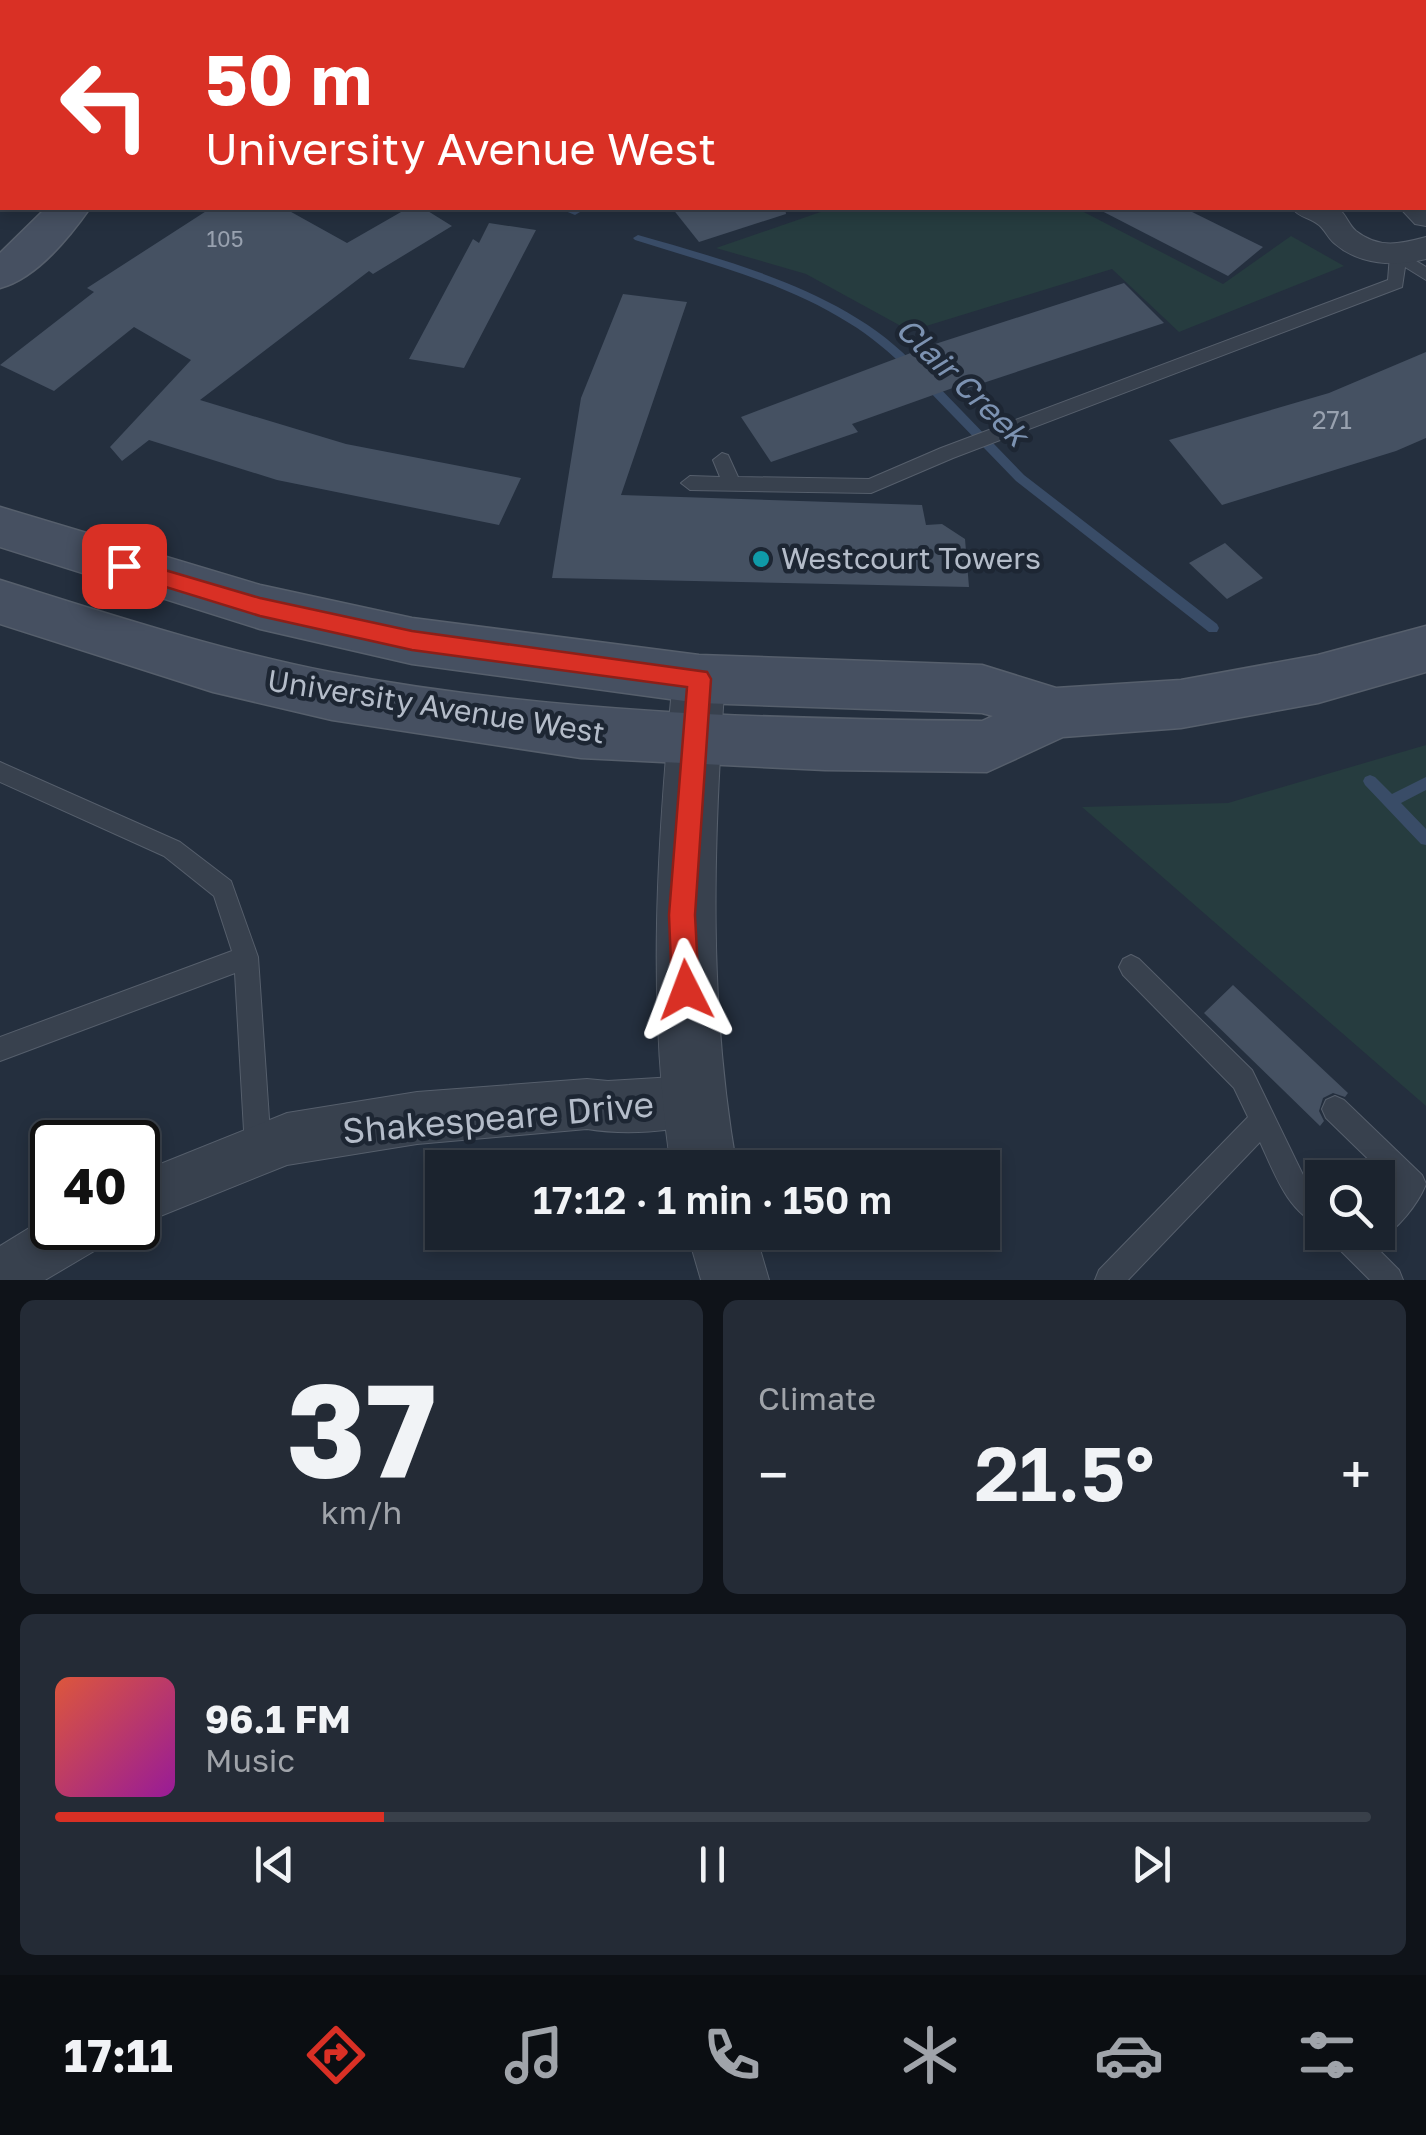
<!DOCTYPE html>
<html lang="en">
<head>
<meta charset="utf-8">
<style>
	body { margin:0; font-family:"Golos Text",sans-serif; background:#242b36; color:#f1f3f6; height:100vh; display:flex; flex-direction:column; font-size:38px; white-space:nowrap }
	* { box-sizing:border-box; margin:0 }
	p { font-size:32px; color:#a0a4aa }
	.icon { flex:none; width:55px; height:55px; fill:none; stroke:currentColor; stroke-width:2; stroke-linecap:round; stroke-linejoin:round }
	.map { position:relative; height:1280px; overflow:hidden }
	.panel { display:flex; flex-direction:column; gap:20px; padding:20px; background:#0f1319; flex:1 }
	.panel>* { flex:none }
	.guide { position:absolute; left:0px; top:0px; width:1428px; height:210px; box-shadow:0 5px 15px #0003,0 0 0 2px #39404a; background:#d93025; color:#fff; overflow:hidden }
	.controls { position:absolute; left:1305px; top:1160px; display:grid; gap:20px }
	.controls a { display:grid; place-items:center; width:90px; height:90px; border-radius:0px; background:#1b232e; box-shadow:0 5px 15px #0003,0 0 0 2px #39404a; font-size:50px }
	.speed { position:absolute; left:30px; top:1120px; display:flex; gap:20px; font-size:50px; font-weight:700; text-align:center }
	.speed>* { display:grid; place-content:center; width:130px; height:130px; border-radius:50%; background:#1b232e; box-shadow:0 5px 15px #0003,0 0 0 2px #39404a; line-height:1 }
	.speed .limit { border:5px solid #111; border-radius:15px; background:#fff; color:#111 }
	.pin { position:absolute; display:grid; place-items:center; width:85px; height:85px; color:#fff; margin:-42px; border-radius:20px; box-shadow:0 5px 15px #0006 }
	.me { position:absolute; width:110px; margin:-55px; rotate:357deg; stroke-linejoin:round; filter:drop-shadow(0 0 8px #0008) }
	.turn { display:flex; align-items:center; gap:35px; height:210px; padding:0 40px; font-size:45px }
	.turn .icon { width:130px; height:130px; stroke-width:2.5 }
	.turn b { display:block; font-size:70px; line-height:85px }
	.big { font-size:75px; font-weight:600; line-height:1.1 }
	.panel .widget { flex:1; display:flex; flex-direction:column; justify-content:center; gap:15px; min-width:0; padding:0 35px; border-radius:15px; background:#242b36 }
	.panel .dial { align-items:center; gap:0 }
	.dial b { font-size:130px; line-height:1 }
	.song { display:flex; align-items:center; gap:30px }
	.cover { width:120px; height:120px; border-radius:15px; background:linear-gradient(135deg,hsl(10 70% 55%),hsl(300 70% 35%)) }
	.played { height:10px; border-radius:5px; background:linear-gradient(90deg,#d93025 25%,#39404a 25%) }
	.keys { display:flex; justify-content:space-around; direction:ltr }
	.heat { display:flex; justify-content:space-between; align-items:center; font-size:55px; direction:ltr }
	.panel .tiles { flex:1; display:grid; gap:20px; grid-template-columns:1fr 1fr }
	.widget:last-child { grid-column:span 2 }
	.trip { position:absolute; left:425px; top:1150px; width:575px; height:100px; border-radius:0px; background:#1b232e; box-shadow:0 5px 15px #0003,0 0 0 2px #39404a; font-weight:600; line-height:100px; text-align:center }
	.tab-bar { display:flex; height:160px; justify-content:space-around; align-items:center; background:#0b0e12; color:#a0a4aa }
	.tab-bar .icon { width:70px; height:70px }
	.tab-bar .active { color:#d93025 }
	.tab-bar b { font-size:45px; color:#f1f3f6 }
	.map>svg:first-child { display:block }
	.green { fill:#263c3f }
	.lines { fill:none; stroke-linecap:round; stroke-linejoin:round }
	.stream { fill:#394c67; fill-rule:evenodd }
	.building { fill:#455162 }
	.service-casing { stroke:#565f6c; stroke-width:2 }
	.minor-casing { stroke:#565f6c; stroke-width:2 }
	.tertiary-casing { stroke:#565f6c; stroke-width:2 }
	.secondary-casing { stroke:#565f6c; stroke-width:3 }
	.service { fill:#38414e; fill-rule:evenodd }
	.minor { fill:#38414e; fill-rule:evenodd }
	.tertiary { fill:#38414e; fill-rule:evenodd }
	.secondary { fill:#465061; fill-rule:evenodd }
	.route { fill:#d93025; stroke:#8d1f18; stroke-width:2.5 }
	.culture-dot { fill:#0f9aa8; stroke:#1d2633; stroke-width:4 }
	.labels { text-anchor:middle; stroke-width:9; stroke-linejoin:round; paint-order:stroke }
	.far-number-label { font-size:22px; fill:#98a1af }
	.number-label { font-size:25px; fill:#98a1af }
	.poi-label { font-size:30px; fill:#b4bcc9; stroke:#1d2633; text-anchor:start }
	.street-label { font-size:30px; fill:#b4bcc9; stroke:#1d2633 }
	.water-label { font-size:32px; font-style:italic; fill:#7c92b1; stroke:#1d2633 }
	.near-street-label { font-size:35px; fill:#b4bcc9; stroke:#1d2633 }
</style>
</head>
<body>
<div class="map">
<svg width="1426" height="1280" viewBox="0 0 1426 1280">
	<rect width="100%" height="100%" fill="#242f3e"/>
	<g class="green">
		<polygon points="0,0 392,0 395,2 2,2 0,199"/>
		<polygon points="832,208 1076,208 1223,284 1291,236 1344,266 1179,332 1112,269 910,331 806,274 716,248"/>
		<polygon points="1426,745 1426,1106 1082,807 1228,803"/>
	</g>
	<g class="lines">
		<g class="stream">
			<polygon points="0,86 2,86 2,91 0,92"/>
			<polygon points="558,208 571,208 580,212 575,215"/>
			<path d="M638 235C732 262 851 293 918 368L913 372 909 371C890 353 871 336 849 323 784 282 707 263 635 240L633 238Z"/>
			<polygon points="927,378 931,379 1024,475 1217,624 1219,628 1217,632 1209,632 1016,481 923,385 923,379"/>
			<polygon points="1370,775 1375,777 1392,794 1426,777 1426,790 1401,803 1426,829 1426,845 1421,844 1365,785 1363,781 1365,777"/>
		</g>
	</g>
	<g class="building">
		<polygon points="211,208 284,208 347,243 408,208 423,208 452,226 373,274 369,271 200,400 346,444 521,478 499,525 277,480 149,440 122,461 110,447 191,360 134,327 54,391 0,365 94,292 87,288"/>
		<polygon points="672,208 785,208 786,214 699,242"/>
		<polygon points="1096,208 1184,208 1263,247 1228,276"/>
		<polygon points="489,223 536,230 464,368 409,359 473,239 479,243"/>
		<polygon points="1124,283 1164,323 968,388 964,384 852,424 858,432 771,462 741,417 932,345"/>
		<polygon points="623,294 687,302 621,495 922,505 926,525 942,524 965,539 969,587 552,578 581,398"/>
		<polygon points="1426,352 1426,438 1396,451 1222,505 1169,440 1329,393"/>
		<polygon points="1225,543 1263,578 1227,599 1189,563"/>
		<polygon points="1233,985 1348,1093 1345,1097 1333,1093 1323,1098 1319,1111 1324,1121 1320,1126 1204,1013"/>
	</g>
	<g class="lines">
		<g class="service-casing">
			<g id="service">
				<polygon points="321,0 334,0 335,2 322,2"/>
				<polygon points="1212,0 1228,0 1229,2 1213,2"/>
				<polygon points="1398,250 1426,267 1426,280 1405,267 1402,287 953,458 871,493 690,490 681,483 690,476 720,477 713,460 722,453 728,455 738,477 869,479 941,448 1388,280 1390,255"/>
				<polygon points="0,762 180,842 231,881 258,957 271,1148 267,1157 258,1161 249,1157 245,1148 235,973 0,1061 0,1037 232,951 214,896 164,856 0,782"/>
				<path d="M1131 955 1139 959 1252 1070 1304 1177 1322 1195V1226C1288 1214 1274 1172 1260 1142L1128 1280H1095L1099 1270 1248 1117 1234 1088 1123 975 1119 967 1123 959Z"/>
				<path d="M1335 1096 1344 1100 1422 1175 1426 1184C1419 1202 1397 1232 1378 1239L1367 1232H1378V1206L1395 1185 1326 1118 1322 1109 1326 1100Z"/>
				<polygon points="1329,1232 1361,1232 1399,1270 1403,1280 1370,1280 1332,1242"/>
			</g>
		</g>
		<g class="minor-casing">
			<g id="minor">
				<polygon points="850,0 879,0 880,2 851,2"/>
				<polygon points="1426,202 1426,226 1415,224 1400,208 1425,208"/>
				<path d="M1292 208C1304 207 1330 203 1341 211 1347 217 1349 225 1356 231 1379 249 1400 244 1426 237V259C1395 267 1359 265 1334 243 1328 238 1325 230 1319 225 1310 217 1299 218 1292 208Z"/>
				<path d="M691 1076 709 1083 716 1101 709 1119C674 1133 624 1135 587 1129L417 1144 287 1165 138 1225V1173L287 1113 417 1092 587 1079 608 1081Z"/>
				<polygon points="52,1214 52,1228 109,1228 101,1247 45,1280 0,1280 0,1246"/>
			</g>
		</g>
		<g class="tertiary-casing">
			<g id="tertiary">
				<path d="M699 658 717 664 725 679C713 843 708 1004 737 1168H671C647 1004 657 843 673 679L681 664Z"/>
				<polygon points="687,1232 755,1232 769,1280 701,1280"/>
			</g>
		</g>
		<g class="secondary-casing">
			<g id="secondary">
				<path d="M46 208H90C69 238 35 279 0 288V253Z"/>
				<path d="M0 507 260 585 412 618 699 655 982 665 1056 688 1181 680 1318 655 1426 626V672L1318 703 1181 728 1063 737 987 772 825 770 581 758 332 720 213 692 0 624V580C109 614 218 650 330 672 545 713 764 719 982 721L993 716 982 713 699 703 412 664 260 629 0 547Z"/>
			</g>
		</g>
		<use href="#service" class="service"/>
		<use href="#minor" class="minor"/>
		<use href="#tertiary" class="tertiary"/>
		<use href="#secondary" class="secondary"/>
	</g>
	<polygon class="route" points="124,558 260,598 412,631 707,672 711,679 695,915 699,990 695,999 686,1003 676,999 672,990 669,915 687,687 412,650 260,616 117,572 113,566 117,560"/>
	<circle class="culture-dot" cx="761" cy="559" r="10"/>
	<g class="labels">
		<g class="far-number-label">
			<text x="225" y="247">105</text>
		</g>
		<g class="number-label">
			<text x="1332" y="429">271</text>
		</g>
		<g class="poi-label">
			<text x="781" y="569">Westcourt Towers</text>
		</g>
		<g class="street-label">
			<text transform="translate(436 707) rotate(9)" y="10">University Avenue West</text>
		</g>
		<g class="water-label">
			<text transform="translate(962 382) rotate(44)" y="11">Clair Creek</text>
		</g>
		<g class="near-street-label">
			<text transform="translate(498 1118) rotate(-5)" y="12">Shakespeare Drive</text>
		</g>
	</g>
</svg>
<div class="controls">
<a><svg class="icon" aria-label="search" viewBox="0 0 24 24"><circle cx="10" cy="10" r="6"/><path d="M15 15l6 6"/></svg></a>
</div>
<div class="speed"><div class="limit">40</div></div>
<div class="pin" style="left:124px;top:566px;background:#d93025"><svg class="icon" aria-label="arrive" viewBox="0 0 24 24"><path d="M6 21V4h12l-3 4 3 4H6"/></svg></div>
<svg class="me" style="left:686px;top:990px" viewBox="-20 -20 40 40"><path d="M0-17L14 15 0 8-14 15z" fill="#d93025" stroke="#fff" stroke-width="4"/></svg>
<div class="trip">17:12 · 1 min · 150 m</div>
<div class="guide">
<div class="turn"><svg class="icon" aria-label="left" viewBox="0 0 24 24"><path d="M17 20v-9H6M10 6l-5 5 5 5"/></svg><div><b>50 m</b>University Avenue West</div></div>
</div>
</div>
<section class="panel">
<div class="tiles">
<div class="widget dial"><b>37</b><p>km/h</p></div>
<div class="widget"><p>Climate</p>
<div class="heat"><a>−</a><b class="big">21.5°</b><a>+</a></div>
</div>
<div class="widget">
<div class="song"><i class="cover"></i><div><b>96.1 FM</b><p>Music</p></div></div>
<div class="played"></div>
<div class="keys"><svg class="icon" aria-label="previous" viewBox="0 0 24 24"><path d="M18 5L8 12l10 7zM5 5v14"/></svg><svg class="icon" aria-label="pause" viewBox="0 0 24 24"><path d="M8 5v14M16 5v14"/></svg><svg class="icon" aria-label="next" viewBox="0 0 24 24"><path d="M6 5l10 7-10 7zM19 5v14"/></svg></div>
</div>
</div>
</section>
<nav class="tab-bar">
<b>17:11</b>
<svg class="icon active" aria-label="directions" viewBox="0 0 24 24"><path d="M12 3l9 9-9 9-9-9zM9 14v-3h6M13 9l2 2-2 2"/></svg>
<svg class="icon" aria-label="music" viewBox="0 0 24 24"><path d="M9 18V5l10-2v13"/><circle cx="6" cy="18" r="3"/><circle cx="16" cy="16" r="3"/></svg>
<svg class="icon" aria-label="phone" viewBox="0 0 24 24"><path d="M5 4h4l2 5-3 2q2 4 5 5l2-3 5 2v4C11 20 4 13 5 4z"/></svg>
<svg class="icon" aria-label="climate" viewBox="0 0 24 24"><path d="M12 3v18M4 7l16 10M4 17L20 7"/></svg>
<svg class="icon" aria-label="car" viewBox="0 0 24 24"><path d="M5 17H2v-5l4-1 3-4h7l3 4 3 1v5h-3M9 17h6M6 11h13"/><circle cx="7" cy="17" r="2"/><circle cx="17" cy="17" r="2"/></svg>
<svg class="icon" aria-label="filters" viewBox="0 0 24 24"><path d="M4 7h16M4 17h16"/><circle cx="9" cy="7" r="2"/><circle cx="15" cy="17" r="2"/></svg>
</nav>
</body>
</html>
